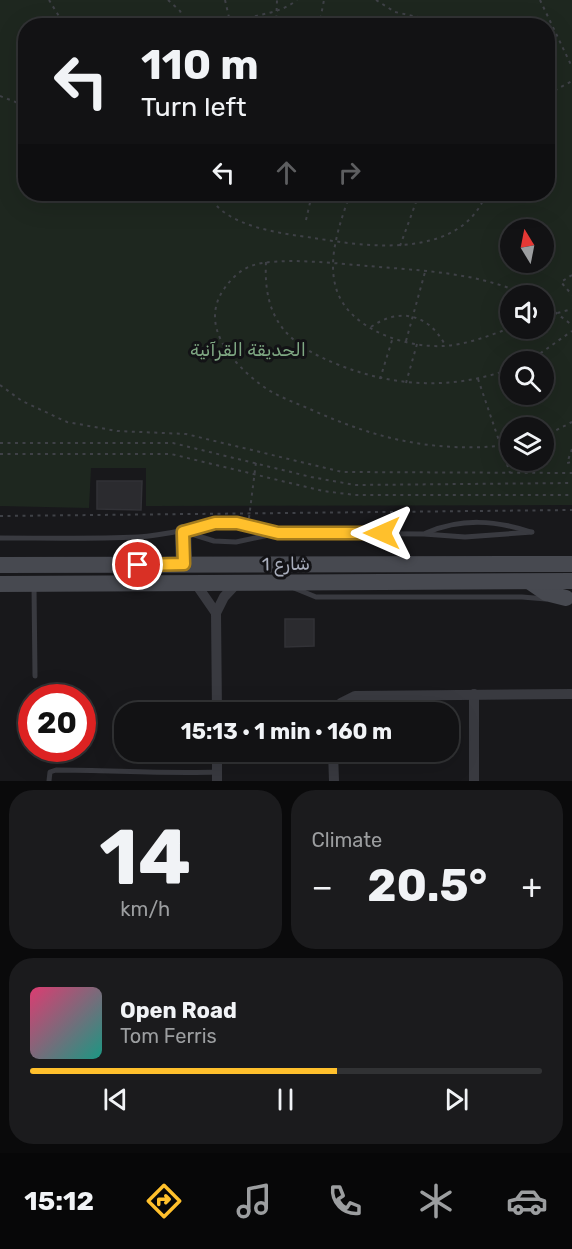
<!DOCTYPE html>
<html lang="en">
<head>
<meta charset="utf-8">
<style>
	body { margin:0; font-family:Rubik,Cairo,sans-serif; background:#1b1b1d; color:#f1f3f6; height:100vh; display:flex; flex-direction:column; font-size:22px; white-space:nowrap }
	* { box-sizing:border-box; margin:0 }
	p { font-size:20px; color:#9c9ea0 }
	.icon { flex:none; width:33px; height:33px; fill:none; stroke:currentColor; stroke-width:2; stroke-linecap:round; stroke-linejoin:round }
	.map { position:relative; height:781px; overflow:hidden }
	.sheet { display:flex; flex-direction:column; gap:9px; padding:9px; background:#0a0a0b; flex:1 }
	.sheet>* { flex:none }
	.banner { position:absolute; left:18px; top:18px; width:537px; height:183px; border-radius:24px; box-shadow:0 6px 24px #0002,0 0 0 2px #313234; background:#121214; color:#f1f3f6; overflow:hidden }
	.needle { width:39px; rotate:350deg }
	.fabs { position:absolute; left:500px; top:219px; display:grid; gap:12px }
	.fabs a { display:grid; place-items:center; width:54px; height:54px; border-radius:50%; background:#121214; box-shadow:0 6px 24px #0002,0 0 0 2px #313234; font-size:30px }
	.speed { position:absolute; left:18px; top:684px; display:flex; gap:12px; font-size:30px; font-weight:700; text-align:center }
	.speed>* { display:grid; place-content:center; width:78px; height:78px; border-radius:50%; background:#121214; box-shadow:0 6px 24px #0002,0 0 0 2px #313234; line-height:1 }
	.speed .limit { border:9px solid #d22; background:#fff; color:#111 }
	.pin { position:absolute; display:grid; place-items:center; width:51px; height:51px; color:#fff; margin:-26px; border:3px solid #fff; border-radius:50%; box-shadow:0 2px 6px #0007 }
	.me { position:absolute; width:66px; margin:-33px; rotate:270deg; stroke-linejoin:round; filter:drop-shadow(0 0 4px #0008) }
	.turn { display:flex; align-items:center; gap:21px; height:126px; padding:0 24px; font-size:27px }
	.turn .icon { width:78px; height:78px; stroke-width:2.5 }
	.turn b { display:block; font-size:42px; line-height:51px }
	.lanes { display:flex; align-items:center; height:57px; padding:0 24px; background:#0003; justify-content:center; gap:30px; direction:ltr }
	.lanes .off { opacity:.35 }
	.big { font-size:45px; font-weight:700; line-height:1.1 }
	.sheet .tile { flex:1; display:flex; flex-direction:column; justify-content:center; gap:9px; min-width:0; padding:0 21px; border-radius:24px; background:#1b1b1d }
	.sheet .dial { align-items:center; gap:0 }
	.dial b { font-size:78px; line-height:1 }
	.song { display:flex; align-items:center; gap:18px }
	.cover { width:72px; height:72px; border-radius:9px; background:linear-gradient(135deg,hsl(340 70% 55%),hsl(170 70% 35%)) }
	.played { height:6px; border-radius:3px; background:linear-gradient(90deg,#ffc02c 60%,#313234 60%) }
	.keys { display:flex; justify-content:space-around; direction:ltr }
	.heat { display:flex; justify-content:space-between; align-items:center; font-size:33px; direction:ltr }
	.sheet .tiles { flex:1; display:grid; gap:9px; grid-template-columns:1fr 1fr }
	.tile:last-child { grid-column:span 2 }
	.trip { position:absolute; left:114px; top:702px; width:345px; height:60px; border-radius:24px; background:#121214; box-shadow:0 6px 24px #0002,0 0 0 2px #313234; font-weight:700; line-height:60px; text-align:center }
	.tabs { display:flex; height:96px; justify-content:space-around; align-items:center; background:#070708; color:#9c9ea0 }
	.tabs .icon { width:42px; height:42px }
	.tabs .active { color:#ffc02c }
	.tabs b { font-size:27px; color:#f1f3f6 }
	.map>svg:first-child { display:block }
	.green { fill:#1e271f; fill-rule:evenodd }
	.building { fill:#2b2b2f; stroke:#323237; stroke-width:1.5 }
	.lines { fill:none; stroke-linecap:round; stroke-linejoin:round }
	.path { stroke:#3f4147; stroke-width:2; stroke-dasharray:3 4.5; stroke-linecap:butt }
	.lane { stroke:#393a40; stroke-width:5 }
	.street { stroke:#393a40; stroke-width:10 }
	.secondary { stroke:#474950; stroke-width:16 }
	.route-casing { stroke:#a67d1d; stroke-width:15 }
	.route { stroke:#ffc02c; stroke-width:10 }
	.labels { text-anchor:middle; stroke-width:6; stroke-linejoin:round; paint-order:stroke }
	.park-label { font-size:18px; fill:#7fa883; stroke:#131316 }
	.street-label { font-size:18px; fill:#a9aebc; stroke:#131316 }
</style>
</head>
<body>
<div class="map">
<svg width="572" height="781" viewBox="0 0 572 781">
	<rect width="100%" height="100%" fill="#18181b"/>
	<path class="green" d="M0 0H572V505L146 506V468H91L89 508 0 506ZM26 26H548V194H26ZM510 230H543V262H510ZM510 296H543V328H510ZM510 362H543V394H510ZM510 428H543V460H510Z"/>
	<g class="building">
		<polygon points="97,481 142,481 141,510 97,509"/>
		<polygon points="285,619 314,619 314,646 285,647"/>
	</g>
	<g class="lines">
		<g class="path">
			<polyline points="49,0 65,26"/>
			<polyline points="168,0 180,11 188,26"/>
			<polyline points="225,0 231,26"/>
			<polyline points="376,0 395,12 427,19 437,26"/>
			<polyline points="540,0 572,67"/>
			<path d="M235 26C252 11 274 18 297 0"/>
			<polyline points="276,26 277,0"/>
			<polyline points="319,26 324,0"/>
			<polyline points="548,94 572,81"/>
			<polyline points="0,96 26,106"/>
			<path d="M208 194C225 227 279 233 314 238 368 247 460 260 486 194"/>
			<path d="M350 194C341 220 328 255 335 284 344 327 403 348 443 346 465 345 489 336 510 328"/>
			<polyline points="306,220 312,194"/>
			<polyline points="400,246 419,194"/>
			<path d="M266 262C263 320 288 345 339 365 395 387 453 390 510 369"/>
			<polyline points="572,275 561,282 572,295"/>
			<polyline points="543,303 572,325"/>
			<polyline points="543,317 572,309"/>
			<path d="M371 327C399 307 429 314 445 345"/>
			<polyline points="406,341 425,272"/>
			<polyline points="528,362 572,331"/>
			<polyline points="380,379 393,337"/>
			<polyline points="478,379 510,473"/>
			<polyline points="406,383 417,344"/>
			<polyline points="0,385 22,401 67,422 117,431 186,434 342,472 572,473"/>
			<polyline points="543,437 572,422"/>
			<polyline points="0,443 173,443 311,477 355,485 572,483"/>
			<path d="M510 445C436 453 379 440 312 410 294 402 275 396 260 384 231 362 199 325 224 289 231 279 240 270 251 266 277 256 340 264 369 266 423 271 478 272 528 296"/>
			<polyline points="572,449 567,463 572,462"/>
			<polyline points="0,454 171,454 323,491 355,495 572,495"/>
			<polyline points="0,516 572,510"/>
			<polyline points="249,518 256,462"/>
		</g>
		<g class="lane">
			<polyline points="185,532 214,541 236,542 278,533 424,534 465,537 532,532"/>
			<path d="M426 533C461 518 495 520 531 532"/>
			<path d="M0 538C46 538 92 539 138 537 189 534 226 512 277 533"/>
			<polyline points="34,586 35,676"/>
			<polyline points="294,588 316,597 522,597 546,599"/>
			<path d="M49 781 50 772 56 770C110 770 163 774 217 772"/>
		</g>
		<g class="street">
			<polyline points="196,584 216,613"/>
			<polyline points="474,694 474,781"/>
			<polyline points="217,712 216,613 224,597 236,584"/>
			<polyline points="335,712 341,703 355,696 572,694"/>
			<polyline points="217,752 217,781"/>
			<polyline points="333,752 334,781"/>
		</g>
		<g class="secondary">
			<polyline points="183,532 184,564"/>
			<polyline points="0,565 572,564"/>
			<polyline points="530,582 546,593 566,598"/>
			<polyline points="0,584 572,581"/>
		</g>
	</g>
	<g class="lines">
		<g class="route-casing">
			<polyline id="route" points="138,565 184,564 183,532 215,523 237,523 278,533 382,533"/>
		</g>
		<use href="#route" class="route"/>
	</g>
	<g class="labels">
		<g class="park-label">
			<text x="248" y="356">الحديقة القرآنية</text>
		</g>
		<g class="street-label">
			<text transform="translate(286 564) rotate(-1)" y="6">شارع 1</text>
		</g>
	</g>
</svg>
<div class="fabs">
<a><svg class="needle" viewBox="-14 -14 28 28"><path d="M0-13l5 13h-10z" fill="#e53935"/><path d="M0 13l5-13h-10z" fill="#9c9ea0"/></svg></a>
<a><svg class="icon" aria-label="sound" viewBox="0 0 24 24"><path d="M4 9h4l5-4v14l-5-4H4zM17 9q2 3 0 6"/></svg></a>
<a><svg class="icon" aria-label="search" viewBox="0 0 24 24"><circle cx="10" cy="10" r="6"/><path d="M15 15l6 6"/></svg></a>
<a><svg class="icon" aria-label="layers" viewBox="0 0 24 24"><path d="M12 4l9 5-9 5-9-5zM3 14l9 5 9-5"/></svg></a>
</div>
<div class="speed"><div class="limit">20</div></div>
<div class="pin" style="left:138px;top:565px;background:#d93025"><svg class="icon" aria-label="arrive" viewBox="0 0 24 24"><path d="M6 21V4h12l-3 4 3 4H6"/></svg></div>
<svg class="me" style="left:382px;top:533px" viewBox="-20 -20 40 40"><path d="M0-17L14 15 0 8-14 15z" fill="#ffc02c" stroke="#fff" stroke-width="4"/></svg>
<div class="trip">15:13 · 1 min · 160 m</div>
<div class="banner">
<div class="turn"><svg class="icon" aria-label="left" viewBox="0 0 24 24"><path d="M17 20v-9H6M10 6l-5 5 5 5"/></svg><div><b>110 m</b>Turn left</div></div>
<div class="lanes"><svg class="icon" aria-label="left" viewBox="0 0 24 24"><path d="M17 20v-9H6M10 6l-5 5 5 5"/></svg><svg class="icon off" aria-label="ahead" viewBox="0 0 24 24"><path d="M12 20V5M6 11l6-6 6 6"/></svg><svg class="icon off" aria-label="right" viewBox="0 0 24 24"><path d="M7 20v-9h11M14 6l5 5-5 5"/></svg></div>
</div>
</div>
<section class="sheet">
<div class="tiles">
<div class="tile dial"><b>14</b><p>km/h</p></div>
<div class="tile"><p>Climate</p>
<div class="heat"><a>−</a><b class="big">20.5°</b><a>+</a></div>
</div>
<div class="tile">
<div class="song"><i class="cover"></i><div><b>Open Road</b><p>Tom Ferris</p></div></div>
<div class="played"></div>
<div class="keys"><svg class="icon" aria-label="previous" viewBox="0 0 24 24"><path d="M18 5L8 12l10 7zM5 5v14"/></svg><svg class="icon" aria-label="pause" viewBox="0 0 24 24"><path d="M8 5v14M16 5v14"/></svg><svg class="icon" aria-label="next" viewBox="0 0 24 24"><path d="M6 5l10 7-10 7zM19 5v14"/></svg></div>
</div>
</div>
</section>
<nav class="tabs">
<b>15:12</b>
<svg class="icon active" aria-label="directions" viewBox="0 0 24 24"><path d="M12 3l9 9-9 9-9-9zM9 14v-3h6M13 9l2 2-2 2"/></svg>
<svg class="icon" aria-label="music" viewBox="0 0 24 24"><path d="M9 18V5l10-2v13"/><circle cx="6" cy="18" r="3"/><circle cx="16" cy="16" r="3"/></svg>
<svg class="icon" aria-label="phone" viewBox="0 0 24 24"><path d="M5 4h4l2 5-3 2q2 4 5 5l2-3 5 2v4C11 20 4 13 5 4z"/></svg>
<svg class="icon" aria-label="climate" viewBox="0 0 24 24"><path d="M12 3v18M4 7l16 10M4 17L20 7"/></svg>
<svg class="icon" aria-label="car" viewBox="0 0 24 24"><path d="M5 17H2v-5l4-1 3-4h7l3 4 3 1v5h-3M9 17h6M6 11h13"/><circle cx="7" cy="17" r="2"/><circle cx="17" cy="17" r="2"/></svg>
</nav>
</body>
</html>
